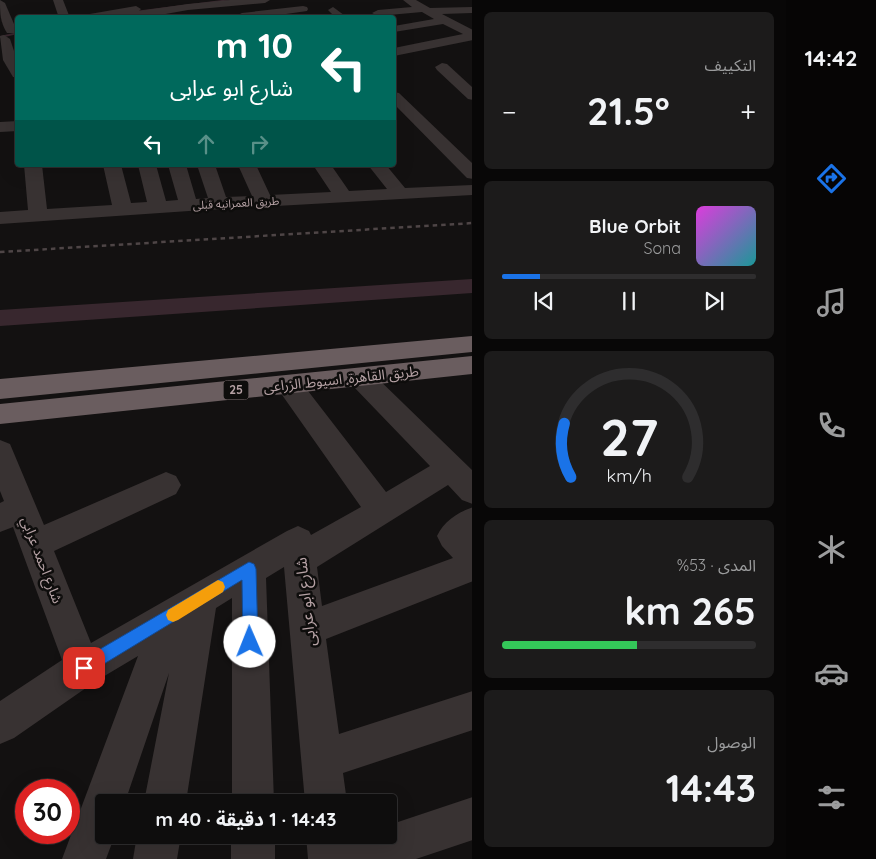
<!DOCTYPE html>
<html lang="ar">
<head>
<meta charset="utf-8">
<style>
	body { margin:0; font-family:Quicksand,"Noto Sans Arabic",sans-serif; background:#1c1b1b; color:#f1f3f6; direction:rtl; height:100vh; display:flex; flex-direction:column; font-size:19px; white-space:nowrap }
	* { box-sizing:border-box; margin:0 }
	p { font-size:16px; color:#9b9c9d }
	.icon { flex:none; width:28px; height:28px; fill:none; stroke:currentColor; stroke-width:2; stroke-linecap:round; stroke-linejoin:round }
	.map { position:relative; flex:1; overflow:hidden; direction:ltr }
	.side { display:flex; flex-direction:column; gap:12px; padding:12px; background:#080707; width:314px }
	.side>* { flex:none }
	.guide { position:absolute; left:15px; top:15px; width:381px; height:152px; border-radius:5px; box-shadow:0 5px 20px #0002,0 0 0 1px #2e2d2e; direction:rtl; background:#00695c; color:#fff; overflow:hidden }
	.speed { position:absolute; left:15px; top:779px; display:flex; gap:10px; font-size:25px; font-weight:700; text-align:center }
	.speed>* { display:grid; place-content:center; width:65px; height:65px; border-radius:50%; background:#0e0d0d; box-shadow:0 5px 20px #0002,0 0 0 1px #2e2d2e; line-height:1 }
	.speed .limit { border:8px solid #d22; background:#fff; color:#111 }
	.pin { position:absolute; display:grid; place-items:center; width:42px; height:42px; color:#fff; margin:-21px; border-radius:10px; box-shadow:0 2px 8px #0006 }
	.me { position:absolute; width:55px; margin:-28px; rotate:359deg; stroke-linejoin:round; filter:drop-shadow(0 0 4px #0008) }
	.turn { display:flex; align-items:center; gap:18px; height:105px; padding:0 20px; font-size:22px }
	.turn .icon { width:65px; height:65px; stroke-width:2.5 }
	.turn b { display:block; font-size:35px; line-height:42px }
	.lanes { display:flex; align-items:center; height:48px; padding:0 20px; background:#0003; justify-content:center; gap:25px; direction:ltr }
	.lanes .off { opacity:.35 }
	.big { font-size:38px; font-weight:700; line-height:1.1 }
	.side .widget { flex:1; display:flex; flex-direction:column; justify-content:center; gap:8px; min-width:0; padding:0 18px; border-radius:8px; background:#1c1b1b }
	.side .dial { align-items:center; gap:0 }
	.dial svg { height:130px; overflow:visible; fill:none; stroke:#2e2d2e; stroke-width:7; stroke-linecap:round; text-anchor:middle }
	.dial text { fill:#f1f3f6; stroke:none }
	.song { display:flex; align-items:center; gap:15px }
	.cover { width:60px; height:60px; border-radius:8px; background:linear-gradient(135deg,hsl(300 70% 55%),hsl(180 70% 35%)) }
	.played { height:5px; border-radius:2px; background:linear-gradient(90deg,#1a73e8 15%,#2e2d2e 15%) }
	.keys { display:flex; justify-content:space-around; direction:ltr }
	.heat { display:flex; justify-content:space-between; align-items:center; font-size:28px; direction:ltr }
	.charge { height:8px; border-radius:4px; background:linear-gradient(90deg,#34c759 53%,#2e2d2e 0) }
	.trip { position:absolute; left:95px; top:794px; width:302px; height:50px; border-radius:5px; background:#0e0d0d; box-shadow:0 5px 20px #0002,0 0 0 1px #2e2d2e; font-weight:700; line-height:50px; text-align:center; direction:rtl }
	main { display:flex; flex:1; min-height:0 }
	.dock { display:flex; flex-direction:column; width:90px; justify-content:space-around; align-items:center; background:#060505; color:#9b9c9d }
	.dock .icon { width:35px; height:35px }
	.dock .active { color:#1a73e8 }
	.dock b { font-size:22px; color:#f1f3f6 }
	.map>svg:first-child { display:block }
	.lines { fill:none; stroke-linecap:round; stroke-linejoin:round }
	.stream { fill:#38272e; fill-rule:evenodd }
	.canal { fill:#38272e; fill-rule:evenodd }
	.minor { fill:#383232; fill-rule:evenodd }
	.highway { fill:#6a5d5f; fill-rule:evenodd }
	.rail { stroke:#4e4546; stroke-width:2.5; stroke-dasharray:4.5 4; stroke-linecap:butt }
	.route { fill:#1a73e8; stroke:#114b97 }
	.slow { fill:#f59e0b }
	.labels { text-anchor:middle; stroke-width:5; stroke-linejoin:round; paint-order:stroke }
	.far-street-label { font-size:11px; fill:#b5a1a4; stroke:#0e0d0c }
	.shield { fill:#0e0d0c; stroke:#837576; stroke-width:1 }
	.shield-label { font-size:12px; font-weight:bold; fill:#b5a1a4 }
	.street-label { font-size:14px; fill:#b5a1a4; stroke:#0e0d0c }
	.near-street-label { font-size:16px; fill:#b5a1a4; stroke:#0e0d0c }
</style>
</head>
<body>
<main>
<nav class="dock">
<b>14:42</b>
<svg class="icon active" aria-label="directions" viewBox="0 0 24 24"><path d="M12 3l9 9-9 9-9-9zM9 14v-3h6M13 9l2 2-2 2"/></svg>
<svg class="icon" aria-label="music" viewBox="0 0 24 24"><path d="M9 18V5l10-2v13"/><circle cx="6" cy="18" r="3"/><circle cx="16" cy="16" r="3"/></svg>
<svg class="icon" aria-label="phone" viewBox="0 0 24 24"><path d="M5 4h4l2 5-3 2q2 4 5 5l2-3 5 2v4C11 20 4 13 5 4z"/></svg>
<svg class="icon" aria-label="climate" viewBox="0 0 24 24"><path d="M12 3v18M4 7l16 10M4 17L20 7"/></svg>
<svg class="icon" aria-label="car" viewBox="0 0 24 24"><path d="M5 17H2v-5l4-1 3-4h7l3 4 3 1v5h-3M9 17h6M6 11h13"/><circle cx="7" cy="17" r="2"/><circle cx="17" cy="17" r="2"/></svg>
<svg class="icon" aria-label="filters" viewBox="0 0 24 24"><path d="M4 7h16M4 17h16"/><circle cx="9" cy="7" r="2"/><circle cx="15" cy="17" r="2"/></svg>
</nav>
<section class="side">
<div class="widget"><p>التكييف</p>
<div class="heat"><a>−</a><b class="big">21.5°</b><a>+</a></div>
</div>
<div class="widget">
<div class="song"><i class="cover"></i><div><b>Blue Orbit</b><p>Sona</p></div></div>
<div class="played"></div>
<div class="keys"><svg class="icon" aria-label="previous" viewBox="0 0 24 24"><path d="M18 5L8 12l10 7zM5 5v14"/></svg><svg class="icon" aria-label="pause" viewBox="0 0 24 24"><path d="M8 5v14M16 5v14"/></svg><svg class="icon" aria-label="next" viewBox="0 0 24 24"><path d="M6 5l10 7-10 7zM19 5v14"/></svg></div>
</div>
<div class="widget dial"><svg viewBox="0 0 100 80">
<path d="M14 69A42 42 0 1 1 86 69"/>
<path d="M14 69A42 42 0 0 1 10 36" stroke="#1a73e8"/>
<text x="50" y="56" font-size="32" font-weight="700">27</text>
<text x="50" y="72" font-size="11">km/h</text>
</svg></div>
<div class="widget"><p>المدى · 53%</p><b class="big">265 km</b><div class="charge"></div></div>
<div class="widget"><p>الوصول</p><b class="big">14:43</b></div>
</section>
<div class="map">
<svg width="473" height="859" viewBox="0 0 473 859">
	<rect width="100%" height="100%" fill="#131111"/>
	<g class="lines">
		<g class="stream">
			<polygon points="222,0 232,0 129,13 127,12"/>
			<polygon points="18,32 18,34 0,38 0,36"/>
		</g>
		<polygon class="canal" points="473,279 473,293 0,326 0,310"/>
		<g class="minor">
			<path d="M0 0 5 3 17 31 15 33H7C0 22 0 13 0 0Z"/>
			<polygon points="53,0 63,0 70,18 59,18"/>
			<polygon points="230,0 270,0 265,3 188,10 143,18 114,18 115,16 79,18 84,15 136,6 141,9 139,11 188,4"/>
			<polygon points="403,0 416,0 430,8 473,7 473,13 442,14 473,30 473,40 394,56 394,48 463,34 443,24 394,32 394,26 434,19 422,12 378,16 372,13 378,10 412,7"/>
			<polygon points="303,6 307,7 308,9 307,11 258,18 236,16 242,13"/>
			<polygon points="333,7 348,18 336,18 328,10"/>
			<polygon points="4,35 10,39 18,63 18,78 13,77 3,60 0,36"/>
			<polygon points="442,63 447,64 473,88 473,100 468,99 437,70 435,67"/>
			<polygon points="394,92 399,93 473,164 473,179 467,178 394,104"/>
			<polygon points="18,121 18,131 0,132 0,122"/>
			<polygon points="24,165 42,165 47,209 112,205 103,165 121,165 131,203 147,202 138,165 156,165 166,201 178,200 168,165 186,165 196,199 208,198 197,165 215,165 226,197 252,196 238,165 256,165 270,195 331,192 313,165 331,165 349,191 387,189 368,165 386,165 405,188 473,185 473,195 189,211 0,224 0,212 28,210"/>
			<path d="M361 369 370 371 473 471V504L462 500 448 485 317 567 322 606 453 558 442 546 437 536C444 521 457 513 473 507V581L326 639 339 734 473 691V730L343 773 347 802H305L284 567 266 578 274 802H232V598L216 608 186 802H144L169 673 125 802H104V835H115L106 859H62L138 656 96 681 14 738 0 744V701L62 660 13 527 0 532V503L4 501 0 491V440L10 444 44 525 166 472 176 476 181 485 176 494 54 551 91 643 287 531 298 526 309 531 311 535 361 507 280 392 276 385 280 378 289 376 298 378 386 492 430 466 352 385 348 378 352 371Z"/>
			<polygon points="473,797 473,840 416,859 308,859 306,835 350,835 350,838 357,835 389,835 389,825"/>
			<polygon points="137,835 181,835 177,859 133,859"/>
			<rect x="231" y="835" width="44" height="24"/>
		</g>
		<g class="highway">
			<polygon points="473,336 473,352 0,399 0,379"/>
			<polygon points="473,356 473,374 0,424 0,404"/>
		</g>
		<polyline class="rail" points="0,252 473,223"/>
	</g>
	<polygon class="route" points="249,562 254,564 256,569 258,642 256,648 250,650 245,648 243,642 242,580 89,673 84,676 78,673 76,668 78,662"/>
	<polygon class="slow" points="218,580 223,582 225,587 223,592 178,620 173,622 168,620 166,615 168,610"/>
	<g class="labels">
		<g class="far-street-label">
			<text transform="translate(236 203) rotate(-3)" y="4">طريق العمرانيه قبلى</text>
		</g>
		<rect class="shield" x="223.5" y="380.5" width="25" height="19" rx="4"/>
		<g class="shield-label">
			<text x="236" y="394">25</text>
		</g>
		<g class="street-label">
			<text transform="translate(341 379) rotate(-6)" y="5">طريق القاهرة, اسيوط الزراعى</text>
			<text transform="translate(42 560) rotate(69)" y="5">شارع احمد عرابي</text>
		</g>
		<g class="near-street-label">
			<text transform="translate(305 602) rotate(-96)" y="6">شارع ابو عرابى</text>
		</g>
	</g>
</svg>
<div class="speed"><div class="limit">30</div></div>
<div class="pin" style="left:84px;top:668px;background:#d93025"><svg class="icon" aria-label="arrive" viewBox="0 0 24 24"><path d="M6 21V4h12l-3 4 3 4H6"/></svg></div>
<svg class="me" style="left:250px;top:642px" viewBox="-20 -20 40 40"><circle r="19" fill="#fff"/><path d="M0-13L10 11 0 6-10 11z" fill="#1a73e8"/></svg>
<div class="trip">14:43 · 1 دقيقة · 40 m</div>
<div class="guide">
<div class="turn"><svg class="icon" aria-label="left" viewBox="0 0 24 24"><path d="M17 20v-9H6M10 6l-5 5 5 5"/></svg><div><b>10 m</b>شارع ابو عرابى</div></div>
<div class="lanes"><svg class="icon" aria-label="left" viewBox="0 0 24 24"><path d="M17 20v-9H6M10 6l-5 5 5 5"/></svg><svg class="icon off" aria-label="ahead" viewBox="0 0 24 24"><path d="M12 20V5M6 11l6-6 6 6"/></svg><svg class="icon off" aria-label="right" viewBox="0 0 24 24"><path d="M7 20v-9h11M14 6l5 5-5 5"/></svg></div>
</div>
</div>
</main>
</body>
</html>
